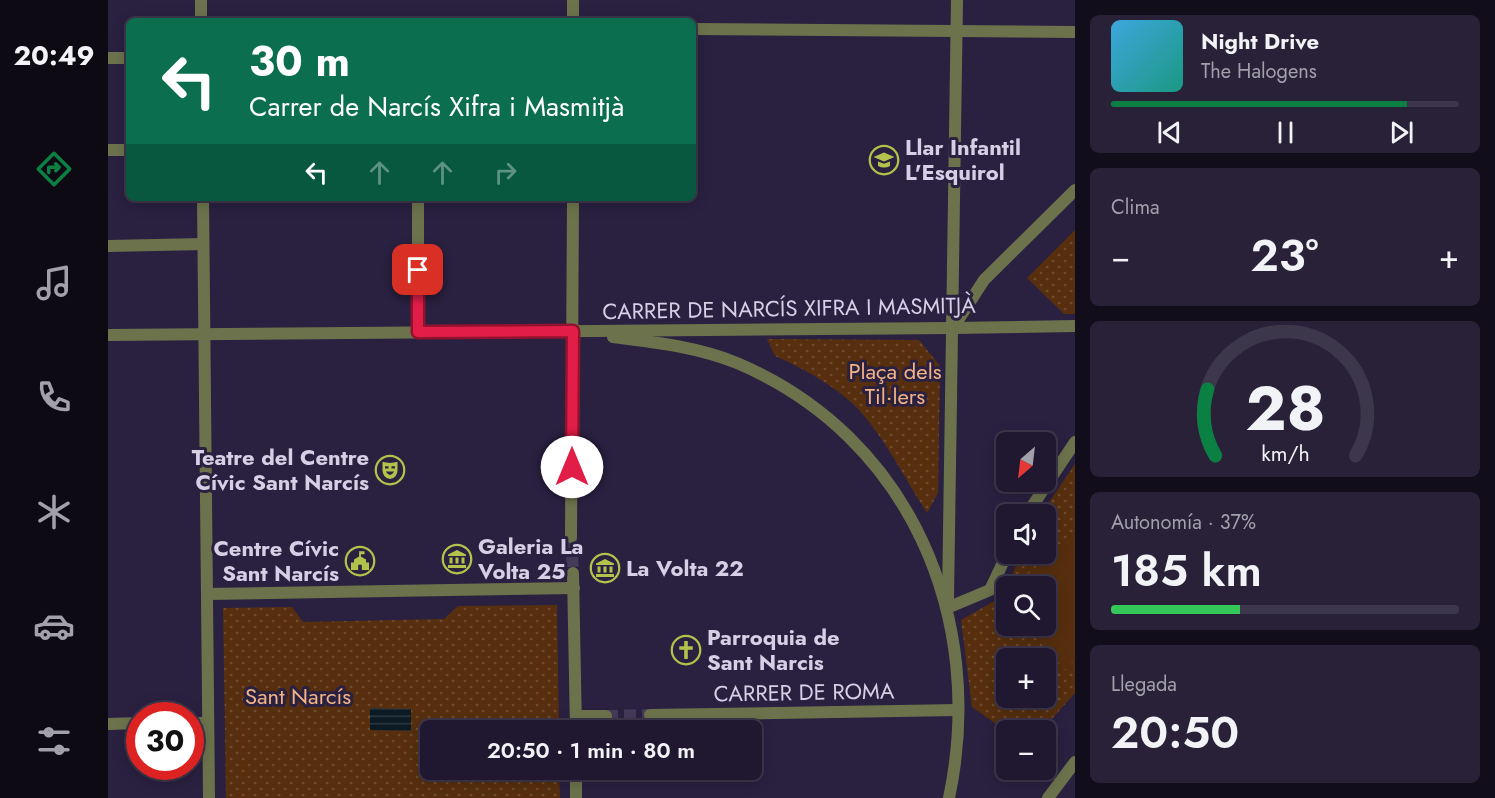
<!DOCTYPE html>
<html lang="es">
<head>
<meta charset="utf-8">
<style>
	body { margin:0; font-family:Jost,sans-serif; background:#282138; color:#f1f3f6; height:100vh; display:flex; flex-direction:column; font-size:22px; white-space:nowrap }
	* { box-sizing:border-box; margin:0 }
	p { font-size:20px; color:#a2a0ab }
	.icon { flex:none; width:33px; height:33px; fill:none; stroke:currentColor; stroke-width:2; stroke-linecap:round; stroke-linejoin:round }
	.map { position:relative; flex:1; overflow:hidden }
	.side { display:flex; flex-direction:column; gap:15px; padding:15px; background:#120d1a; width:420px }
	.side>* { flex:none }
	.top-card { position:absolute; left:18px; top:18px; width:570px; height:183px; border-radius:9px; box-shadow:0 3px 15px #0003,0 0 0 2px #3d374c; background:#0b6e4f; color:#fff; overflow:hidden }
	.needle { width:39px; rotate:208deg }
	.buttons { position:absolute; left:888px; top:432px; display:grid; gap:12px }
	.buttons a { display:grid; place-items:center; width:60px; height:60px; border-radius:9px; background:#201830; box-shadow:0 3px 15px #0003,0 0 0 2px #3d374c; font-size:30px }
	.speed { position:absolute; left:18px; top:702px; display:flex; gap:12px; font-size:30px; font-weight:700; text-align:center }
	.speed>* { display:grid; place-content:center; width:78px; height:78px; border-radius:50%; background:#201830; box-shadow:0 3px 15px #0003,0 0 0 2px #3d374c; line-height:1 }
	.speed .limit { border:9px solid #d22; background:#fff; color:#111 }
	.pin { position:absolute; display:grid; place-items:center; width:51px; height:51px; color:#fff; margin:-26px; border-radius:12px; box-shadow:0 3px 9px #0006 }
	.me { position:absolute; width:66px; margin:-33px; rotate:0deg; stroke-linejoin:round; filter:drop-shadow(0 0 4px #0008) }
	.turn { display:flex; align-items:center; gap:21px; height:126px; padding:0 24px; font-size:27px }
	.turn .icon { width:78px; height:78px; stroke-width:2.5 }
	.turn b { display:block; font-size:42px; line-height:51px }
	.lanes { display:flex; align-items:center; height:57px; padding:0 24px; background:#0003; justify-content:center; gap:30px; direction:ltr }
	.lanes .off { opacity:.35 }
	.big { font-size:45px; font-weight:600; line-height:1.1 }
	.side .tile { flex:1; display:flex; flex-direction:column; justify-content:center; gap:9px; min-width:0; padding:0 21px; border-radius:9px; background:#282138 }
	.side .dial { align-items:center; gap:0 }
	.dial svg { height:156px; overflow:visible; fill:none; stroke:#3d374c; stroke-width:7; stroke-linecap:round; text-anchor:middle }
	.dial text { fill:#f1f3f6; stroke:none }
	.song { display:flex; align-items:center; gap:18px }
	.cover { width:72px; height:72px; border-radius:9px; background:linear-gradient(135deg,hsl(200 70% 55%),hsl(170 70% 35%)) }
	.played { height:6px; border-radius:3px; background:linear-gradient(90deg,#0b8043 85%,#3d374c 85%) }
	.keys { display:flex; justify-content:space-around; direction:ltr }
	.heat { display:flex; justify-content:space-between; align-items:center; font-size:33px; direction:ltr }
	.charge { height:9px; border-radius:4px; background:linear-gradient(90deg,#34c759 37%,#3d374c 0) }
	.trip { position:absolute; left:312px; top:720px; width:342px; height:60px; border-radius:9px; background:#201830; box-shadow:0 3px 15px #0003,0 0 0 2px #3d374c; font-weight:600; line-height:60px; text-align:center }
	main { display:flex; flex:1; min-height:0 }
	.dock { display:flex; flex-direction:column; width:108px; justify-content:space-around; align-items:center; background:#0d0a13; color:#a2a0ab }
	.dock .icon { width:42px; height:42px }
	.dock .on { color:#0b8043 }
	.dock b { font-size:27px; color:#f1f3f6 }
	.map>svg:first-child { display:block }
	.grass { fill:url(#grass-dots); fill-rule:evenodd }
	.garden { fill:#572f0e }
	.water { fill:url(#water-rules) }
	.lines { fill:none; stroke-linecap:round; stroke-linejoin:round }
	.minor-tunnel { stroke:#443a59; stroke-width:12; stroke-dasharray:12 6; stroke-linecap:butt }
	.pedestrian { stroke:#6c734c; stroke-width:12 }
	.minor { stroke:#6c734c; stroke-width:12 }
	.tertiary { stroke:#6c734c; stroke-width:12 }
	.route-casing { stroke:#92132f; stroke-width:15 }
	.route { stroke:#e11d48; stroke-width:10 }
	.labels { text-anchor:middle; stroke-width:6; stroke-linejoin:round; paint-order:stroke }
	.poi-label { font-size:22px; font-weight:bold; fill:#d5d0e5; stroke:#2a2040; text-anchor:start }
	.street-label { font-size:22px; fill:#d5d0e5; stroke:#2a2040 }
	.park-label { font-size:22px; fill:#f2b385; stroke:#2a2040 }
</style>
</head>
<body>
<main>
<nav class="dock">
<b>20:49</b>
<svg class="icon on" aria-label="directions" viewBox="0 0 24 24"><path d="M12 3l9 9-9 9-9-9zM9 14v-3h6M13 9l2 2-2 2"/></svg>
<svg class="icon" aria-label="music" viewBox="0 0 24 24"><path d="M9 18V5l10-2v13"/><circle cx="6" cy="18" r="3"/><circle cx="16" cy="16" r="3"/></svg>
<svg class="icon" aria-label="phone" viewBox="0 0 24 24"><path d="M5 4h4l2 5-3 2q2 4 5 5l2-3 5 2v4C11 20 4 13 5 4z"/></svg>
<svg class="icon" aria-label="climate" viewBox="0 0 24 24"><path d="M12 3v18M4 7l16 10M4 17L20 7"/></svg>
<svg class="icon" aria-label="car" viewBox="0 0 24 24"><path d="M5 17H2v-5l4-1 3-4h7l3 4 3 1v5h-3M9 17h6M6 11h13"/><circle cx="7" cy="17" r="2"/><circle cx="17" cy="17" r="2"/></svg>
<svg class="icon" aria-label="filters" viewBox="0 0 24 24"><path d="M4 7h16M4 17h16"/><circle cx="9" cy="7" r="2"/><circle cx="15" cy="17" r="2"/></svg>
</nav>
<div class="map">
<svg width="967" height="798" viewBox="0 0 967 798">
	<defs>
		<pattern id="grass-dots" width="8" height="8" patternUnits="userSpaceOnUse" patternTransform="scale(1.5)"><rect width="8" height="8" fill="#572f0e"/><path d="M2 2h.1M6 6h.1" fill="none" stroke="#6e4c31" stroke-width="1.8" stroke-linecap="round"/></pattern>
		<pattern id="water-rules" width="6" height="5" patternUnits="userSpaceOnUse" patternTransform="scale(1.5)"><rect width="6" height="5" fill="#0c1a23"/><path d="M0 2.5h6" fill="none" stroke="#2e3a43"/></pattern>
	</defs>
	<rect width="100%" height="100%" fill="#2a2040"/>
	<g class="grass">
		<polygon points="967,230 967,314 956,314 919,278"/>
		<path d="M659 339 811 340 832 366 830 493 819 513C797 479 779 442 752 411 731 388 695 368 667 356Z"/>
		<path d="M967 464V693L934 730 898 731 864 707 853 620 895 596 913 554H938V514H933ZM898 586H938V626H898ZM898 658H938V698H898Z"/>
		<polygon points="449,605 451,730 322,730 322,770 451,770 452,798 118,798 115,608 184,607 195,622 336,619 350,606"/>
	</g>
	<polygon class="garden" points="967,532 967,660 957,670 917,626 938,626 938,586 907,586"/>
	<polygon class="water" points="262,708 303,709 303,731 262,730"/>
	<g class="lines">
		<g class="minor-tunnel">
			<polyline points="463,537 465,573"/>
			<polyline points="498,716 542,715"/>
		</g>
		<g class="pedestrian">
			<polyline points="0,150 21,150"/>
			<polyline points="0,246 95,244"/>
			<polyline points="845,328 967,326"/>
			<polyline points="919,514 967,442"/>
			<polyline points="839,608 882,590 899,554"/>
		</g>
		<g class="minor">
			<polyline points="93,0 93,21"/>
			<polyline points="465,0 465,21"/>
			<polyline points="585,29 967,32"/>
			<polyline points="0,58 21,58"/>
			<polyline points="95,198 101,798"/>
			<polyline points="310,198 310,332"/>
			<polyline points="845,328 876,280 967,190"/>
			<polyline points="0,335 845,328"/>
			<path d="M505 337C546 342 590 347 629 363 802 436 879 619 841 798"/>
			<polyline points="463,537 465,198"/>
			<polyline points="465,573 468,730"/>
			<polyline points="99,594 466,588"/>
			<polyline points="840,598 849,0"/>
			<polyline points="542,715 850,710"/>
			<polyline points="469,716 498,716"/>
			<polyline points="82,723 100,723"/>
			<polyline points="0,724 32,723"/>
			<polyline points="468,798 468,770"/>
		</g>
		<polyline class="tertiary" points="940,798 967,762"/>
	</g>
	<g class="lines">
		<g class="route-casing">
			<polyline id="route" points="310,270 310,332 465,331 464,467"/>
		</g>
		<use href="#route" class="route"/>
	</g>
	<defs>
		<g id="school-ring" transform="scale(1.5)"><circle r="9.5" fill="#2a2040" stroke="#b2c34c" stroke-width="1.5"/><path d="M0-5L7-2L0 1L-7-2ZM-4 1L0 2.5L4 1V4Q0 6-4 4Z" fill="#b2c34c"/></g>
		<g id="theatre-ring" transform="scale(1.5)"><circle r="9.5" fill="#2a2040" stroke="#b2c34c" stroke-width="1.5"/><path d="M-5-5.5Q0-4 5-5.5V0Q5 5 0 6Q-5 5-5 0ZM-3.3-2.5H-1v1.5H-3.3ZM1-2.5H3.3v1.5H1ZM-2.8 1Q0 5.5 2.8 1Z" fill="#b2c34c"/></g>
		<g id="museum-ring" transform="scale(1.5)"><circle r="9.5" fill="#2a2040" stroke="#b2c34c" stroke-width="1.5"/><path d="M0-6L6-3V-2H-6V-3ZM-5-1h2V3h-2ZM-1-1h2V3h-2ZM3-1h2V3H3ZM-6 4H6V6H-6Z" fill="#b2c34c"/></g>
		<g id="civic-ring" transform="scale(1.5)"><circle r="9.5" fill="#2a2040" stroke="#b2c34c" stroke-width="1.5"/><path d="M-.6-6.5H3V-4.5H.6V-3L4-1V1h2V6H-6V1h2V-1L-.6-3ZM-1.2 2.5V6h2.4V2.5Z" fill="#b2c34c"/></g>
		<g id="church-ring" transform="scale(1.5)"><circle r="9.5" fill="#2a2040" stroke="#b2c34c" stroke-width="1.5"/><path d="M-1.2-6h2.4v3.5h3.3v2.4h-3.3V6h-2.4V-.1h-3.3v-2.4h3.3Z" fill="#b2c34c"/></g>
	</defs>
	<g fill-rule="evenodd">
		<use href="#school-ring" x="776" y="160"/>
		<use href="#theatre-ring" x="282" y="470"/>
		<use href="#museum-ring" x="349" y="559"/>
		<use href="#civic-ring" x="252" y="561"/>
		<use href="#museum-ring" x="497" y="568"/>
		<use href="#church-ring" x="578" y="650"/>
	</g>
	<g class="labels">
		<g class="poi-label">
			<text x="797" y="155">Llar Infantil<tspan x="797" dy="25">L'Esquirol</tspan></text>
			<text x="261" y="465" text-anchor="end">Teatre del Centre<tspan x="261" dy="25">Cívic Sant Narcís</tspan></text>
			<text x="370" y="554">Galeria La<tspan x="370" dy="25">Volta 25</tspan></text>
			<text x="231" y="556" text-anchor="end">Centre Cívic<tspan x="231" dy="25">Sant Narcís</tspan></text>
			<text x="518" y="576">La Volta 22</text>
			<text x="599" y="645">Parroquia de<tspan x="599" dy="25">Sant Narcis</tspan></text>
		</g>
		<g class="street-label">
			<text transform="translate(681 308) rotate(-1)" y="8">CARRER DE NARCÍS XIFRA I MASMITJÀ</text>
			<text transform="translate(696 692) rotate(-1)" y="8">CARRER DE ROMA</text>
		</g>
		<g class="park-label">
			<text x="787" y="379">Plaça dels<tspan x="787" dy="25">Til·lers</tspan></text>
			<text x="190" y="704">Sant Narcís</text>
		</g>
	</g>
</svg>
<div class="buttons">
<a><svg class="needle" viewBox="-14 -14 28 28"><path d="M0-13l5 13h-10z" fill="#e53935"/><path d="M0 13l5-13h-10z" fill="#a2a0ab"/></svg></a>
<a><svg class="icon" aria-label="sound" viewBox="0 0 24 24"><path d="M4 9h4l5-4v14l-5-4H4zM17 9q2 3 0 6"/></svg></a>
<a><svg class="icon" aria-label="search" viewBox="0 0 24 24"><circle cx="10" cy="10" r="6"/><path d="M15 15l6 6"/></svg></a>
<a>+</a>
<a>−</a>
</div>
<div class="speed"><div class="limit">30</div></div>
<div class="pin" style="left:310px;top:270px;background:#d93025"><svg class="icon" aria-label="arrive" viewBox="0 0 24 24"><path d="M6 21V4h12l-3 4 3 4H6"/></svg></div>
<svg class="me" style="left:464px;top:467px" viewBox="-20 -20 40 40"><circle r="19" fill="#fff"/><path d="M0-13L10 11 0 6-10 11z" fill="#e11d48"/></svg>
<div class="trip">20:50 · 1 min · 80 m</div>
<div class="top-card">
<div class="turn"><svg class="icon" aria-label="left" viewBox="0 0 24 24"><path d="M17 20v-9H6M10 6l-5 5 5 5"/></svg><div><b>30 m</b>Carrer de Narcís Xifra i Masmitjà</div></div>
<div class="lanes"><svg class="icon" aria-label="left" viewBox="0 0 24 24"><path d="M17 20v-9H6M10 6l-5 5 5 5"/></svg><svg class="icon off" aria-label="ahead" viewBox="0 0 24 24"><path d="M12 20V5M6 11l6-6 6 6"/></svg><svg class="icon off" aria-label="ahead" viewBox="0 0 24 24"><path d="M12 20V5M6 11l6-6 6 6"/></svg><svg class="icon off" aria-label="right" viewBox="0 0 24 24"><path d="M7 20v-9h11M14 6l5 5-5 5"/></svg></div>
</div>
</div>
<section class="side">
<div class="tile">
<div class="song"><i class="cover"></i><div><b>Night Drive</b><p>The Halogens</p></div></div>
<div class="played"></div>
<div class="keys"><svg class="icon" aria-label="previous" viewBox="0 0 24 24"><path d="M18 5L8 12l10 7zM5 5v14"/></svg><svg class="icon" aria-label="pause" viewBox="0 0 24 24"><path d="M8 5v14M16 5v14"/></svg><svg class="icon" aria-label="next" viewBox="0 0 24 24"><path d="M6 5l10 7-10 7zM19 5v14"/></svg></div>
</div>
<div class="tile"><p>Clima</p>
<div class="heat"><a>−</a><b class="big">23°</b><a>+</a></div>
</div>
<div class="tile dial"><svg viewBox="0 0 100 80">
<path d="M14 69A42 42 0 1 1 86 69"/>
<path d="M14 69A42 42 0 0 1 10 35" stroke="#0b8043"/>
<text x="50" y="56" font-size="32" font-weight="700">28</text>
<text x="50" y="72" font-size="11">km/h</text>
</svg></div>
<div class="tile"><p>Autonomía · 37%</p><b class="big">185 km</b><div class="charge"></div></div>
<div class="tile"><p>Llegada</p><b class="big">20:50</b></div>
</section>
</main>
</body>
</html>
